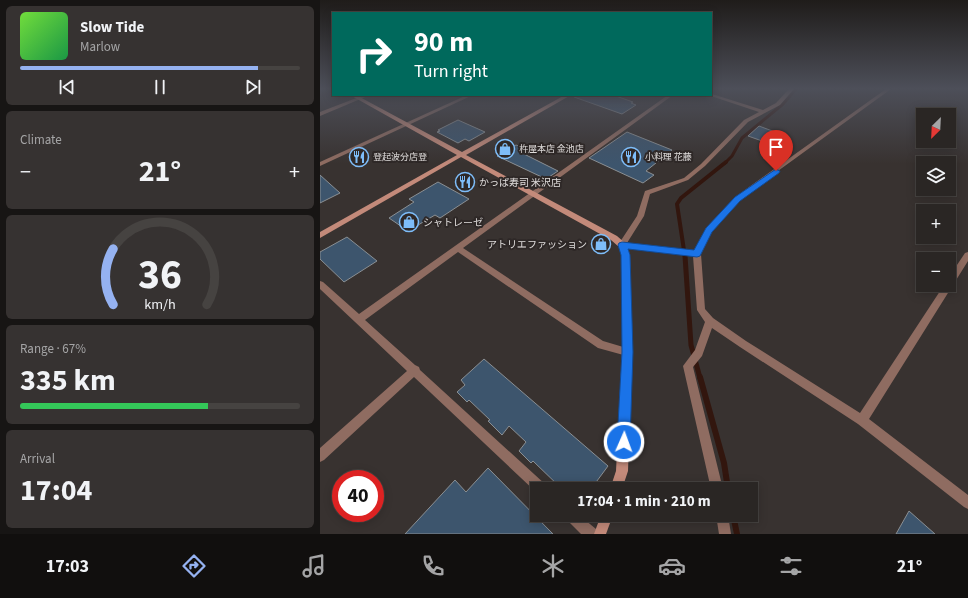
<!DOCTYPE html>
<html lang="en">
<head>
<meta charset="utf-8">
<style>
	body { margin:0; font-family:"Source Sans 3","Noto Sans JP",sans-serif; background:#363231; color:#f1f3f6; height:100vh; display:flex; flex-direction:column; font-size:15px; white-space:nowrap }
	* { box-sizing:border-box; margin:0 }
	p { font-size:13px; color:#a5a5a6 }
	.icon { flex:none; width:22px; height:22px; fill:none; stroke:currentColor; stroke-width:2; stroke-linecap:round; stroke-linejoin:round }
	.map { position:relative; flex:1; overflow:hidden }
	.drawer { display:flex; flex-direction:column; gap:6px; padding:6px; background:#171514; width:320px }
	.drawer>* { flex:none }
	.top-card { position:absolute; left:12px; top:12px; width:380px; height:84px; border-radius:0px; box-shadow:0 2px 10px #0003,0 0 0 1px #464341; background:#00695c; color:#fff; overflow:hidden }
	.needle { width:26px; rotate:204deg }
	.controls { position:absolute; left:596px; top:108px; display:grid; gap:8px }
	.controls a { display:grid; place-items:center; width:40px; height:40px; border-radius:0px; background:#2a2624; box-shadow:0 2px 10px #0003,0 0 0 1px #464341; font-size:20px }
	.speed { position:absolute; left:12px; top:470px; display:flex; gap:8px; font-size:20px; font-weight:700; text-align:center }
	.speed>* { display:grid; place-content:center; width:52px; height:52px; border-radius:50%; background:#2a2624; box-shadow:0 2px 10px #0003,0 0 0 1px #464341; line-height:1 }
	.speed .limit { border:6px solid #d22; background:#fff; color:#111 }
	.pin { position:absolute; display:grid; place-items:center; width:34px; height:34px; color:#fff; margin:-41px -17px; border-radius:50% 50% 50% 0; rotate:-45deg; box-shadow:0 0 4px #0007 }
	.pin .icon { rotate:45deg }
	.me { position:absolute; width:44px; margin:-22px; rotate:2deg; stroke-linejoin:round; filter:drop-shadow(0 0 3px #0008) }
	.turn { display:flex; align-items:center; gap:14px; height:84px; padding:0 16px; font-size:18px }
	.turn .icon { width:52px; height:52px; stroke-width:2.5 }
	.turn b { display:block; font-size:28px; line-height:34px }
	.big { font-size:30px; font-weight:700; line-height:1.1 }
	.drawer .tile { flex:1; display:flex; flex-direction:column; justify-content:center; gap:6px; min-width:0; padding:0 14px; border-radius:6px; background:#363231 }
	.drawer .dial { align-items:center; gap:0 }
	.dial svg { height:104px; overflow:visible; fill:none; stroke:#464341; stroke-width:7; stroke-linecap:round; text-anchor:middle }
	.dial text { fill:#f1f3f6; stroke:none }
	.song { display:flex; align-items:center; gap:12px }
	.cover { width:48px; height:48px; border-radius:6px; background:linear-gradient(135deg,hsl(100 70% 55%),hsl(140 70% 35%)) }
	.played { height:4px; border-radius:2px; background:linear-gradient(90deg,#95b2f1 85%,#464341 85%) }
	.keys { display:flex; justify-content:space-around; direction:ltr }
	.heat { display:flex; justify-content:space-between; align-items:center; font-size:22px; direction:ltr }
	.charge { height:6px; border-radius:3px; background:linear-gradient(90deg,#34c759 67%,#464341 0) }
	.trip { position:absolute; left:210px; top:482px; width:228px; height:40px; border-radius:0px; background:#2a2624; box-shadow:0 2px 10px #0003,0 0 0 1px #464341; font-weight:700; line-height:40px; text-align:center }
	.menu { display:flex; height:64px; justify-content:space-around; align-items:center; background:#110f0e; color:#a5a5a6 }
	.menu .icon { width:28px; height:28px }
	.menu .current { color:#95b2f1 }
	.menu b { font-size:18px; color:#f1f3f6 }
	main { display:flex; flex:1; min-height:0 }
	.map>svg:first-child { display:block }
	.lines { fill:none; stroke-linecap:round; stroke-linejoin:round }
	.stream-far3 { stroke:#32160e; stroke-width:3 }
	.stream-far2 { stroke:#32160e; stroke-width:4 }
	.stream-far1 { stroke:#32160e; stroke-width:5 }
	.stream { stroke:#32160e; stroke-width:6 }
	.building { fill:#3d556d; stroke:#8a8f93 }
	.street { fill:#8f6c61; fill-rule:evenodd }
	.secondary { fill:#c38a7a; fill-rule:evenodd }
	.route { fill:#1a73e8; stroke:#114b97 }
	.labels { text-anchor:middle; stroke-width:4; stroke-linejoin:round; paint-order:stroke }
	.far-poi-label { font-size:9px; fill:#e0dddc; stroke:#2e2827; text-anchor:start }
	.poi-label { font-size:10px; fill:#e0dddc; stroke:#2e2827; text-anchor:start }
</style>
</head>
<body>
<main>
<section class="drawer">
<div class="tile">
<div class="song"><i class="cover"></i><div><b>Slow Tide</b><p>Marlow</p></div></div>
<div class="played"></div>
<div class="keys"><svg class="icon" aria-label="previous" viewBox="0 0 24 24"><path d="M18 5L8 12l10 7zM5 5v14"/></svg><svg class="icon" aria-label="pause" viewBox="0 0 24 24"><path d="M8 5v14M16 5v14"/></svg><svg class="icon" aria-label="next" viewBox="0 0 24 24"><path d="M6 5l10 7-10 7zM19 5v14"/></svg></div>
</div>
<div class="tile"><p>Climate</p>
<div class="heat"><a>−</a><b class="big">21°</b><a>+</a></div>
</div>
<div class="tile dial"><svg viewBox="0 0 100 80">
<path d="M14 69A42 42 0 1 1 86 69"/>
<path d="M14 69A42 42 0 0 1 14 26" stroke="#95b2f1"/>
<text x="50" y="56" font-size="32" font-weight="700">36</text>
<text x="50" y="72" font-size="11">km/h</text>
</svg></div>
<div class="tile"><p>Range · 67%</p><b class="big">335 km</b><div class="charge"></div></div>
<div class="tile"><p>Arrival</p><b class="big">17:04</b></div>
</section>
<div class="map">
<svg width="648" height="534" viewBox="0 0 648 534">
	<rect width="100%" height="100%" fill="#383230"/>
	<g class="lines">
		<polyline class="stream-far3" points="405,163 412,156 422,138 463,104 476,89"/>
		<polyline class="stream-far2" points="365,257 357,204 361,198 406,162"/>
		<polyline class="stream-far1" points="365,256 371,345 380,378"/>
		<g class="stream">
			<polyline points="380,377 404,463 408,489"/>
			<polyline points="413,515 417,534"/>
		</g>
	</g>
	<g class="building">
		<polygon points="254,95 293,95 313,102 311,103 316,105 302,114 254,97"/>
		<polygon points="138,120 165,132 149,141 145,139 138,143 117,132 120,131 118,130"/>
		<polygon points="439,126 455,132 445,142 428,136"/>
		<polygon points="307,132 352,150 326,171 334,175 323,183 269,158"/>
		<polygon points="196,145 209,150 204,154 238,171 226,179 177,156"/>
		<polygon points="0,175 20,193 0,203"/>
		<polygon points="118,182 149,199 120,218 115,215 88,231 69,218 94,202 89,199"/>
		<polygon points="27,237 57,261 24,282 0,259 0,252"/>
		<polygon points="164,359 288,466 271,489 242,489 213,461 211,463 199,451 206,442 189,426 182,435 168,421 170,420 149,400 147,402 137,392 145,385 141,380"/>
		<polygon points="168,468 233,534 85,534 135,480 146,492"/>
		<polygon points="589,511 615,534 576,534"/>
	</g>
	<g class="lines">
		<g class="street">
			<polygon points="469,89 474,89 460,105 428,122 385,166 368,180 330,194 324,216 307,243 375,251 386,228 416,197 429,187 566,89 571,89 433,189 420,201 392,231 381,254 385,309 393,318 426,341 540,413 624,285 629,285 629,277 645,253 648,252 648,261 549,419 648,495 648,509 644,507 538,424 420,347 392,328 382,356 373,367 403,489 391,489 363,366 375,350 385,322 377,310 373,256 302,248 298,245 317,216 325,191 364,178 381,164 424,120 439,112 388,95 392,94 443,110 456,103"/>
			<polygon points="44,95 50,95 0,116 0,112"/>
			<polygon points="147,95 153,95 0,166 0,162"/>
			<polygon points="348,95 353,95 143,248 283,341 310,349 312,352 310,355 307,356 278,348 138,252 45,320 95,365 99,367 100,370 226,485 228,489 217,489 217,493 94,377 4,460 0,462 0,448 87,371 0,289 0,281 3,282 39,314"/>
			<polygon points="244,515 259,515 276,529 277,534 261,534 246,519"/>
			<polygon points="396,515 408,515 411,534 399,534"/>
		</g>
		<g class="secondary">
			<polygon points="30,95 36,95 142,152 245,95 251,95 146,155 297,236 305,243 310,255 312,352 308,471 302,489 290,489 296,471 302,352 302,255 299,247 291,240 141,157 0,238 0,232 137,155"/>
			<polygon points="281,515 293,515 286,534 274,534"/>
		</g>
	</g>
	<linearGradient id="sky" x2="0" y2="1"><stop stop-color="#1f1c1a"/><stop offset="0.54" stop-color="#4d4f59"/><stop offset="1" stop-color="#4d4f59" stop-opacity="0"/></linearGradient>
	<rect width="648" height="164" fill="url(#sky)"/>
	<polygon class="route" points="456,169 460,171 459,173 420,201 392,232 380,256 377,257 308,249 310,255 313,352 310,442 308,446 304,448 299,446 297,442 302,352 301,255 298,245 299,243 302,242 374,250 386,228 415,197"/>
	<defs>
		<g id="shop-ring" transform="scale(1)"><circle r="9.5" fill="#2e2827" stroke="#7ebdf9" stroke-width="1.5"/><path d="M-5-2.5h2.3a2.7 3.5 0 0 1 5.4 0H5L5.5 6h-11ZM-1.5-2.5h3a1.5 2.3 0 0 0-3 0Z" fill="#7ebdf9"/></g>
		<g id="restaurant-ring" transform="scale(1)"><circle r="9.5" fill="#2e2827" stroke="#7ebdf9" stroke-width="1.5"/><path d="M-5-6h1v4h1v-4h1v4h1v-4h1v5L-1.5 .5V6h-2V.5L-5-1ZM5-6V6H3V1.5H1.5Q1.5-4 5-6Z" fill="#7ebdf9"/></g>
	</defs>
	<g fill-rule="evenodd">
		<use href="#shop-ring" x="185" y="149"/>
		<use href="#restaurant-ring" x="39" y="157"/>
		<use href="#restaurant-ring" x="311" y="157"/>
		<use href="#restaurant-ring" x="145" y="182"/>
		<use href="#shop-ring" x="89" y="222"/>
		<use href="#shop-ring" x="281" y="244"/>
	</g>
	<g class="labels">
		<g class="far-poi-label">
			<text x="199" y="152">杵屋本店 金池店</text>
			<text x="53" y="160">登起波分店登</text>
			<text x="325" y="160">小料理 花藤</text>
		</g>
		<g class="poi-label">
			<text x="159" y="186">かっぱ寿司 米沢店</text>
			<text x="103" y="226">シャトレーゼ</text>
			<text x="267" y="248" text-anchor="end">アトリエファッション</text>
		</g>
	</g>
</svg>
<div class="controls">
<a><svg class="needle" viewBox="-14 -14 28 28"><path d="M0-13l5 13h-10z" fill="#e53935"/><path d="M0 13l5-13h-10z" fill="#a5a5a6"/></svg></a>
<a><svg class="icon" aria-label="layers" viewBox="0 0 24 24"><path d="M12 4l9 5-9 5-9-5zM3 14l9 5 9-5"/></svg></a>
<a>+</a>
<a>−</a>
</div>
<div class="speed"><div class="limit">40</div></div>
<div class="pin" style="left:456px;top:171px;background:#d93025"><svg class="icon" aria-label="arrive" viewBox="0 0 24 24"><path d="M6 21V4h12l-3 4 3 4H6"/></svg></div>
<svg class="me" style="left:304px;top:442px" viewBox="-20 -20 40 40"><circle r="17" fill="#1a73e8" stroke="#fff" stroke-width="3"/><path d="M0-11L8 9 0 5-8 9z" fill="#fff"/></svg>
<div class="trip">17:04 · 1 min · 210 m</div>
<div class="top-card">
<div class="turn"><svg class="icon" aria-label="right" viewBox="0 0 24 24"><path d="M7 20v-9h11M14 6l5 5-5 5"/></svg><div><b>90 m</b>Turn right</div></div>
</div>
</div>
</main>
<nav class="menu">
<b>17:03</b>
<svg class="icon current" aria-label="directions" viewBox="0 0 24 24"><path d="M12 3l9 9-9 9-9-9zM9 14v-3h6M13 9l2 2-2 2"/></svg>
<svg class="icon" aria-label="music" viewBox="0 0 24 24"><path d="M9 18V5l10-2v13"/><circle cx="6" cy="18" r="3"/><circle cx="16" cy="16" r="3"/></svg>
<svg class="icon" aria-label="phone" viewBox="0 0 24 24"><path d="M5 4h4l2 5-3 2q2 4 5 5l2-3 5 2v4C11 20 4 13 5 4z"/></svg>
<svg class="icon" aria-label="climate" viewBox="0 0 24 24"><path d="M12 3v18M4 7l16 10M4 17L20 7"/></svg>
<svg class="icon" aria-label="car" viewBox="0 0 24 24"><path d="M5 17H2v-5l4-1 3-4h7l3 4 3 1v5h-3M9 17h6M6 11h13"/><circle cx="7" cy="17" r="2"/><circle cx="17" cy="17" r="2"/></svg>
<svg class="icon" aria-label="filters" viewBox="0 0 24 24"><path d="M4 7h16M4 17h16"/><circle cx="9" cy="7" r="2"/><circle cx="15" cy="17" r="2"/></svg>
<b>21°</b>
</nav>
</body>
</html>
